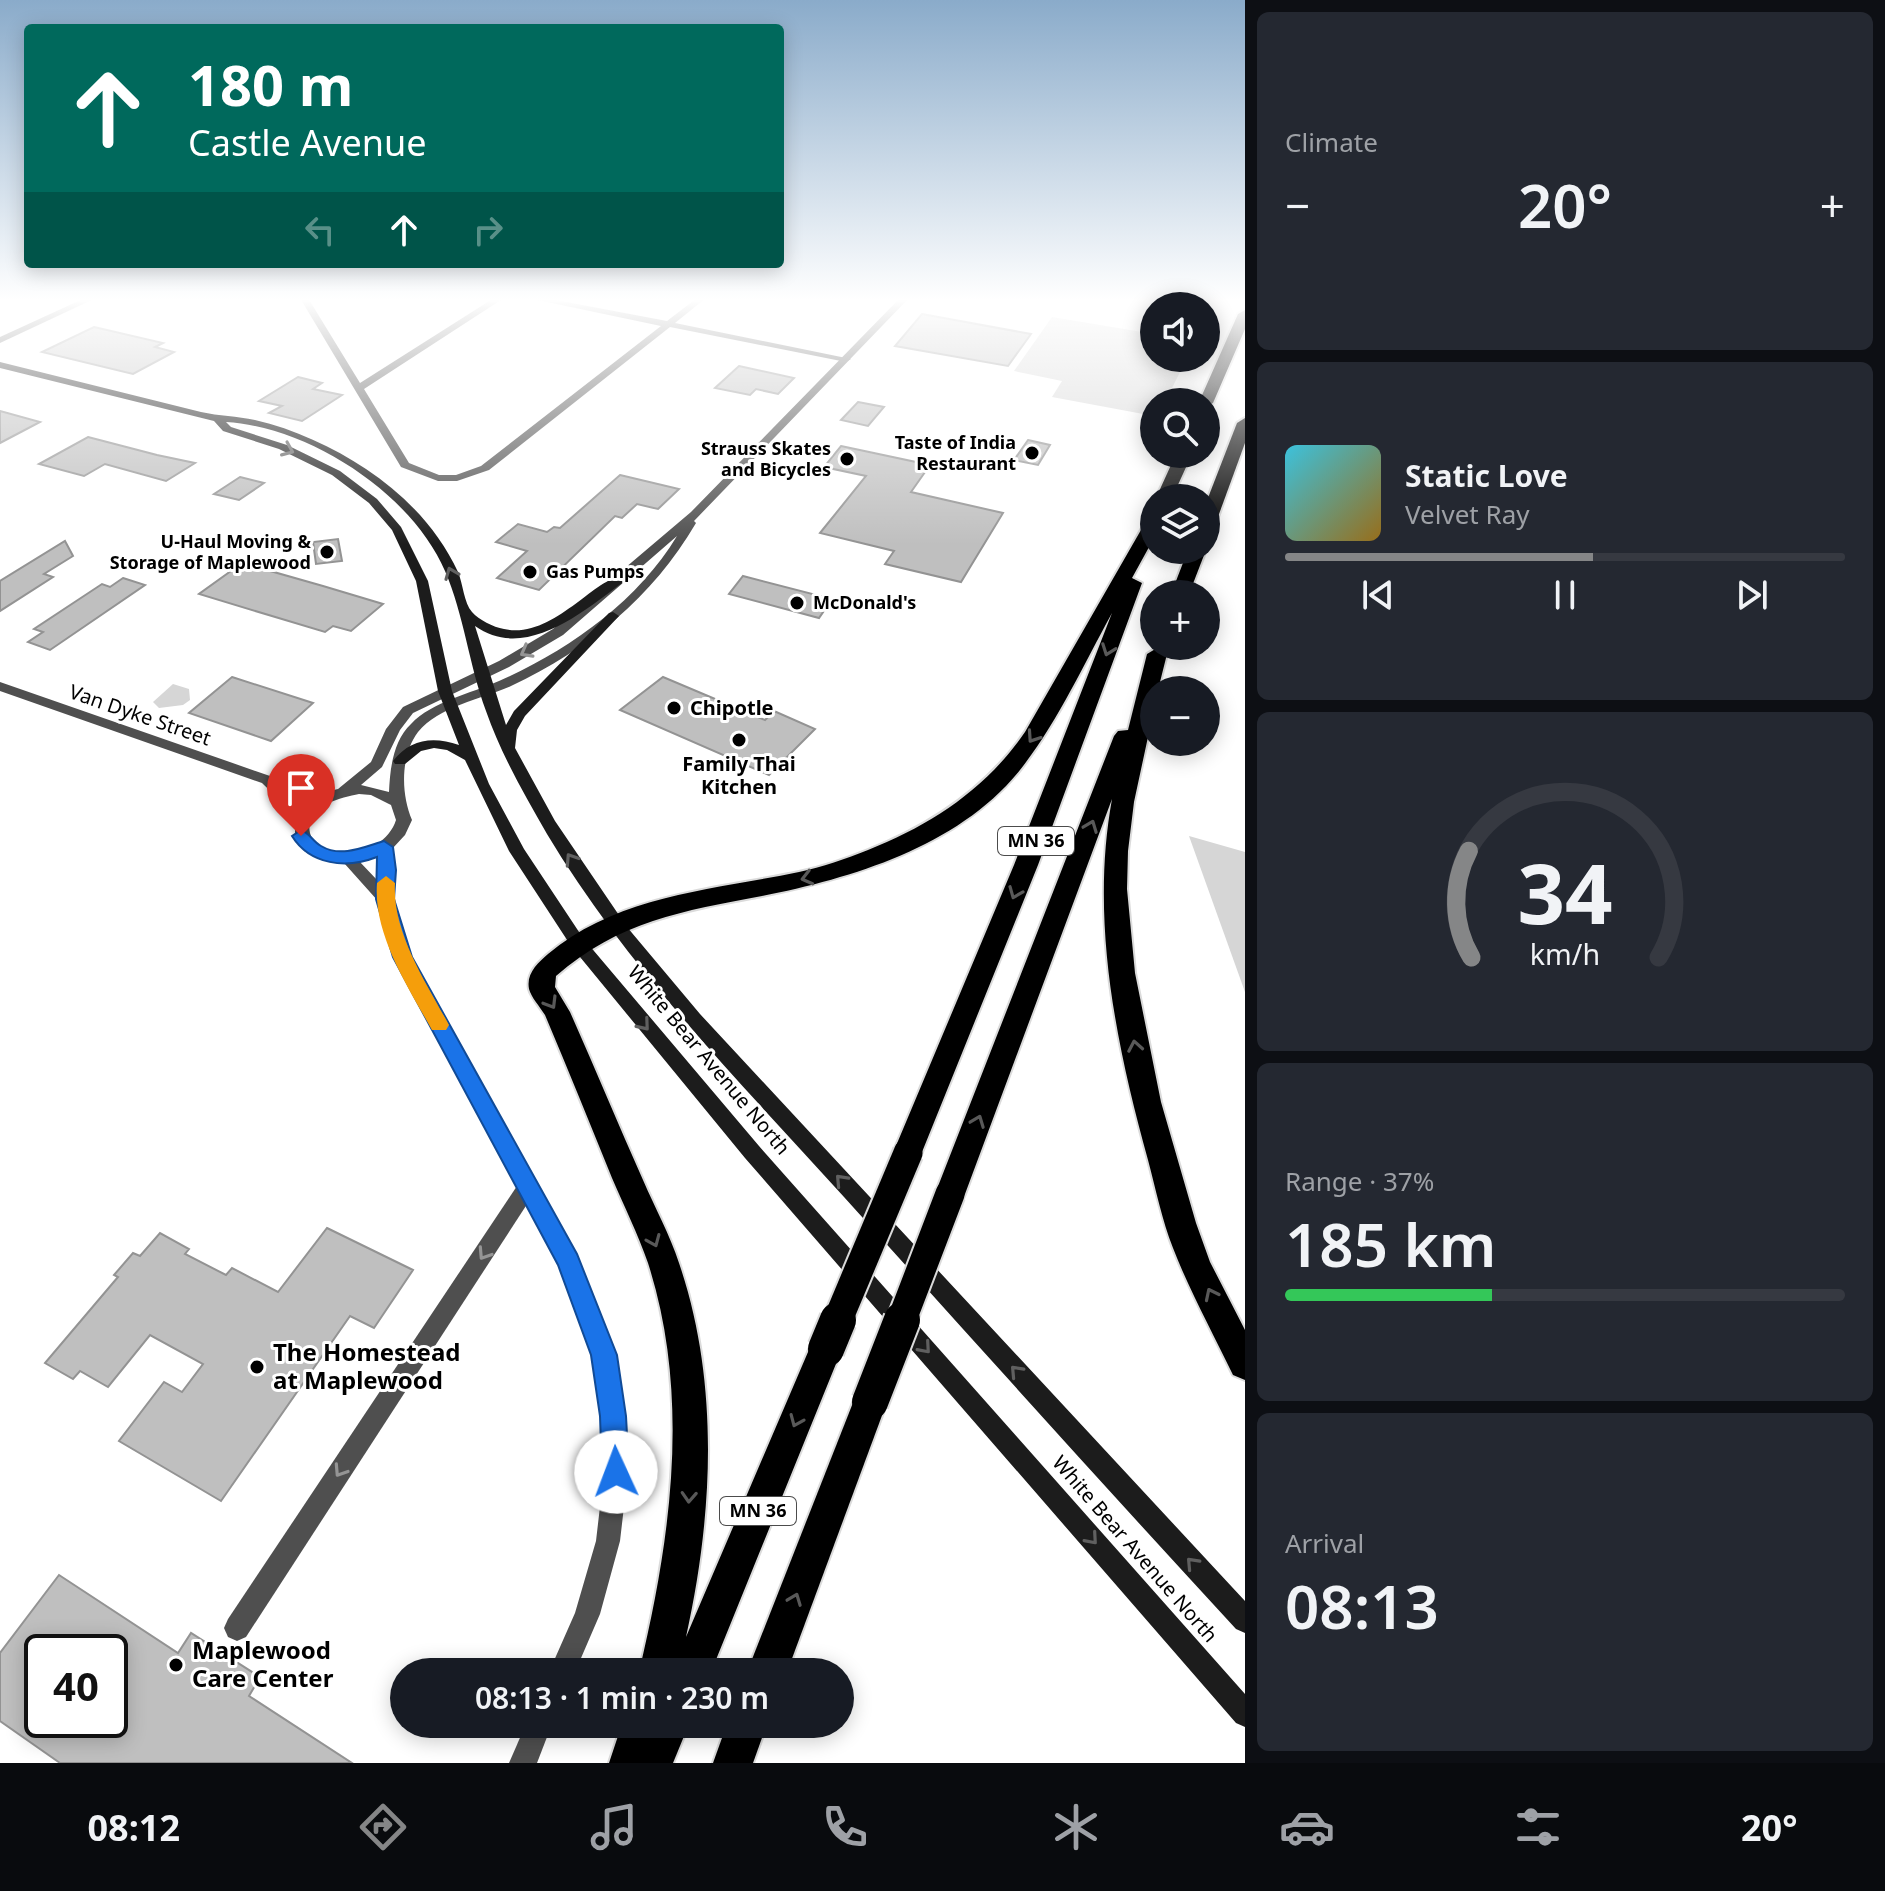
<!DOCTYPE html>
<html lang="en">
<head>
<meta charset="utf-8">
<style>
	body { margin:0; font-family:"Noto Sans",sans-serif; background:#242831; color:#f1f3f6; height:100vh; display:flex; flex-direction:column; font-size:30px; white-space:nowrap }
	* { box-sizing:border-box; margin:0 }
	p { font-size:26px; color:#9ea1a6 }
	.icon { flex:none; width:44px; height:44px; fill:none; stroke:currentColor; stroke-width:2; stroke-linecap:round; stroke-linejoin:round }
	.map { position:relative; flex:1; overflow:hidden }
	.sheet { display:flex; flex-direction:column; gap:12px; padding:12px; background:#0d0f14; width:640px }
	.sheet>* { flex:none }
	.top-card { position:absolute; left:24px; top:24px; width:760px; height:244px; border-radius:8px; box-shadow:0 4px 20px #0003; background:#00695c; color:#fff; overflow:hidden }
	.fabs { position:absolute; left:1140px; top:292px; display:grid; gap:16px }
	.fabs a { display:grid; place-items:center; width:80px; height:80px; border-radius:50%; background:#171b24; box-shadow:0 4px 20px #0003; font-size:40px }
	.speed { position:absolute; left:24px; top:1634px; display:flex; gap:16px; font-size:40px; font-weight:700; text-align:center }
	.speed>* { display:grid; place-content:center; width:104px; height:104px; border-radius:50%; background:#171b24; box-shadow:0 4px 20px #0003; line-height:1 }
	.speed .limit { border:4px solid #111; border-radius:12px; background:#fff; color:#111 }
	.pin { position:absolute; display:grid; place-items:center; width:68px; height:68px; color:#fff; margin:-82px -34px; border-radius:50% 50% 50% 0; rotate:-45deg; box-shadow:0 0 8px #0007 }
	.pin .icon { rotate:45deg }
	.me { position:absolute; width:88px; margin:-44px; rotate:358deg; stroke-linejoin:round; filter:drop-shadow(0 0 6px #0008) }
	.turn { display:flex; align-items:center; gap:28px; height:168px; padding:0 32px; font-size:36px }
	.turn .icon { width:104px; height:104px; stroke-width:2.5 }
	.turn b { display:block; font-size:56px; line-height:68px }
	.lanes { display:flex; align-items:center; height:76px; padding:0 32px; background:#0003; justify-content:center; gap:40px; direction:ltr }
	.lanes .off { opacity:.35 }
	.big { font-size:60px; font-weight:600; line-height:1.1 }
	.sheet .tile { flex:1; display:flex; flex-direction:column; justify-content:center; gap:12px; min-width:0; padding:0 28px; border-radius:12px; background:#242831 }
	.sheet .dial { align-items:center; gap:0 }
	.dial svg { height:208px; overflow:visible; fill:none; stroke:#363941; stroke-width:7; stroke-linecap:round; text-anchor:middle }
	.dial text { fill:#f1f3f6; stroke:none }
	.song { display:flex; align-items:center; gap:24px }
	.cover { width:96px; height:96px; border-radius:12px; background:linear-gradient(135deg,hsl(190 70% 55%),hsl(40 70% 35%)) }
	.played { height:8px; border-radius:4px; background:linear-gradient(90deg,#858687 55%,#363941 55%) }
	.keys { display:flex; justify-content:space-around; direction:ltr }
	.heat { display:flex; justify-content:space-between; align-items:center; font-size:44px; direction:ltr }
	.charge { height:12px; border-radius:6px; background:linear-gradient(90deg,#34c759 37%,#363941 0) }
	.trip { position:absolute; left:390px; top:1658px; width:464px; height:80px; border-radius:40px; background:#171b24; box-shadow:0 4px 20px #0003; font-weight:600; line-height:80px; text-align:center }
	.dock { display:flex; height:128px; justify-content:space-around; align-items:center; background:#090b0e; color:#9ea1a6 }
	.dock .icon { width:56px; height:56px }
	.dock .on { color:#858687 }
	.dock b { font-size:36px; color:#f1f3f6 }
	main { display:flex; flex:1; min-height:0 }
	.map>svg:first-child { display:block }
	.green { fill:#d6d6d6 }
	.building { fill:#bfbfbf; stroke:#939393; stroke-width:2; fill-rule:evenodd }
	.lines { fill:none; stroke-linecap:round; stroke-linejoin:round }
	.motorway-casing { stroke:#dbdbdb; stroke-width:4 }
	.minor { fill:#4f4f4f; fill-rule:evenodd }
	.tertiary { fill:#4f4f4f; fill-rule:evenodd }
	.secondary { fill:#1c1c1c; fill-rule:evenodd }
	.motorway { fill:#000; fill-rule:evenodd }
	.motorway-bridge-far1-casing { stroke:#dbdbdb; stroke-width:33; stroke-linecap:butt }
	.motorway-bridge-casing { stroke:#dbdbdb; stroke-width:40; stroke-linecap:butt }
	.motorway-bridge-far1 { stroke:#000; stroke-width:29 }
	.motorway-bridge { stroke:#000; stroke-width:36 }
	.oneway { stroke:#606060 }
	.oneway2 { stroke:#595959 }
	.oneway3 { stroke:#959595 }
	.route { fill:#1a73e8; stroke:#114b97; stroke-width:2 }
	.slow { fill:#f59e0b }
	.poi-dot { fill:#000; stroke:#fff; stroke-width:3 }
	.labels { text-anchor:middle; stroke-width:6; stroke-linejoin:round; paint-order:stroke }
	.far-poi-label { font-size:18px; font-weight:bold; fill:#000; stroke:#fff; text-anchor:end }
	.shield { fill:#fff; stroke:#4c4c4c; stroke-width:2 }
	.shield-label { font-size:18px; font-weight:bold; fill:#000 }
	.poi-label { font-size:20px; font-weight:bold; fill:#000; stroke:#fff; text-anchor:start }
	.street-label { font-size:20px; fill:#000; stroke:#fff }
	.near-poi-label { font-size:24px; font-weight:bold; fill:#000; stroke:#fff; text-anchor:start }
</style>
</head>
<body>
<main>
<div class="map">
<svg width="1245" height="1763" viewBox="0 0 1245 1763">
	<rect width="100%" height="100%" fill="#fff"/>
	<g class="green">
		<polygon points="1052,317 1154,334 1154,358 1187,358 1165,402 1154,402 1154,416 1052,397 1062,381 1014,371"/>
		<polygon points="173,684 189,689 190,700 183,705 159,708 153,702"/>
		<polygon points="1189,836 1245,852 1245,992"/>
	</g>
	<g class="building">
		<polygon points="922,314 1031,334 1008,366 895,346"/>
		<polygon points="94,327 163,343 155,347 174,352 133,374 42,352"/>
		<polygon points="739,366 794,378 778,394 756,389 750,395 715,388"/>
		<polygon points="298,377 322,383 313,389 342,395 302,421 269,413 282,406 259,401"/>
		<polygon points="858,402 884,407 868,426 841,420"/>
		<polygon points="0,411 40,422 0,443"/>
		<polygon points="88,437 157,455 195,463 166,481 105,464 84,476 39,464"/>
		<polygon points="1028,440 1050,445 1038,465 1014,460"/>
		<polygon points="841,446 930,465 911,492 1003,513 961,582 885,564 894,551 820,533 866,476 824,467"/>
		<polygon points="620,475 679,489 658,509 637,504 622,518 615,516 539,590 497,578 527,551 496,542 518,524 547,532 554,527 560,528"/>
		<polygon points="240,477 264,483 239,500 214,494"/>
		<polygon points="338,539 342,561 316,564 313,542"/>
		<polygon points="65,541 73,556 44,574 53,577 0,611 0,581"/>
		<polygon points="242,563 323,586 383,604 351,631 333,626 325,632 199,594"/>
		<polygon points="743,576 832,599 819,618 729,594"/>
		<polygon points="123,578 145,585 50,650 28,642 43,632 34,629 102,584 110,587"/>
		<polygon points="232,677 313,703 271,741 189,713"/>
		<polygon points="663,677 765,720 774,711 815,729 769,775 620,710"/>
		<polygon points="327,1228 413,1270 374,1328 350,1316 221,1501 119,1441 164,1382 182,1392 203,1364 150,1335 108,1387 80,1371 73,1379 45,1363 118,1277 114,1275 133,1253 140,1256 160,1233 189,1249 185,1254 226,1275 232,1268 278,1292"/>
		<path d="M59 1575 178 1653 191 1633 260 1677 249 1696 352 1763H60L0 1721V1653ZM42 1652H110V1720H42Z"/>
	</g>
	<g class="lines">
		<g class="motorway-casing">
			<g id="motorway">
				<polygon points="1245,310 1245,329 1213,403 1206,407 1206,402 1199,402 1238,314"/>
				<polygon points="1245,418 1245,443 1215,525 1206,530 1206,503 1237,423"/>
				<polygon points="1176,454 1192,454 1172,498 1156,498"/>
				<path d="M1154 518V538L1132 578 1142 583 1038 865 918 1162 908 1165 898 1162 893 1153 1014 865 1112 613C1083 666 1057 723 1020 770 959 846 853 878 762 896 683 911 619 921 556 976L555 987 570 1012C595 1068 618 1124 643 1180 655 1208 670 1235 679 1263 720 1383 713 1515 686 1637L814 1338 826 1333 838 1338 842 1349 711 1672H639C671 1538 691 1397 648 1263 638 1234 624 1206 612 1178 590 1124 568 1069 545 1015 540 1007 531 997 529 989 526 973 538 963 548 954 618 895 713 890 799 872 822 867 846 859 868 850 931 825 986 789 1025 732L1145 523Z"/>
				<polygon points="1188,550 1206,550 1189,594 1171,594"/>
				<path d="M1157 648 1167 654 1158 690H1154V709L1134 802 1128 851 1127 889 1135 973 1161 1102 1196 1223 1210 1262 1245 1330V1380L1233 1375C1213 1333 1190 1292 1173 1248 1162 1220 1156 1190 1148 1160 1116 1044 1090 920 1112 799L965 1194 961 1203 950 1207 939 1203 935 1194 1114 736 1118 731 1128 730 1147 654Z"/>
				<polygon points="870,1385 882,1390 887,1402 787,1672 747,1672 858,1390"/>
				<polygon points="622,1724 689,1724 673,1763 609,1763"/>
				<polygon points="727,1724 767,1724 753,1763 713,1763"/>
			</g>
		</g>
		<g class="minor">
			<polygon points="300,298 308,298 360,383 494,298 504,298 364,389 409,463 439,475 456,475 481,466 661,326 528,298 545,298 667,321 697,298 706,298 675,323 851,359 846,362 670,327 489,470 457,481 438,481 401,467"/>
			<polygon points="0,682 270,776 332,789 339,794 332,799 285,789 312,815 304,820 299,819 262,783 0,691"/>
			<polygon points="526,1180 533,1183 536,1189 533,1195 246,1637 237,1641 228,1637 224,1628 228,1619 519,1183"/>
		</g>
		<g class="tertiary">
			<polygon points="85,298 96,298 0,343 0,337"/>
			<path d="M900 298H909L694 521 696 523C652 598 589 649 511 686 482 699 439 706 418 732 400 756 401 794 412 820L405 835 392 849 395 870 393 899 411 957 575 1255 615 1355 624 1416 628 1472 620 1541 600 1614 575 1672H549L575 1613 596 1541 604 1472 602 1416 593 1355 559 1265 395 957 378 901 344 863 319 859 304 851 295 834V820L306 803 325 792 338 789 371 762 386 729 403 707 499 661 553 629 691 512ZM677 536C637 602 569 650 499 681 470 694 433 701 411 724 393 741 390 769 389 792L361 785 382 767 400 730 413 713 509 667 563 635ZM359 794 371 795 391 805 396 820C388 846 353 860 327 850 320 847 312 841 310 833 304 806 340 798 359 794ZM377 856 378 881 359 861Z"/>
			<polygon points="526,1724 552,1724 537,1763 509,1763"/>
		</g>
		<path class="secondary" d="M0 362C67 379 134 395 201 412 219 416 237 416 255 420 294 429 333 447 366 469 405 495 438 529 458 572 463 584 464 603 472 612 479 620 493 627 504 629 553 640 597 575 622 577V583C584 611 525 662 475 626L506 725 514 711 609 613 613 612 619 616 525 716 517 730 515 748 555 821 627 927 700 1014 1245 1601V1633L1236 1629C1104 1486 974 1341 844 1197 739 1081 628 969 547 834 524 794 501 754 486 711 469 665 464 615 445 571 412 494 310 427 226 422L231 427 287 445 340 471 377 499 401 527 428 581 452 691 489 784 524 849 583 938 759 1146 1245 1694V1727L1236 1723 745 1158 571 946 509 851 465 760 447 750 434 748 421 751 405 764H395L393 761C410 739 433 736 459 745L438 691 416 581 392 530 369 503 332 475 279 449 223 431 214 421 0 368Z"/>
		<use href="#motorway" class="motorway"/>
		<g class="motorway-bridge-far1-casing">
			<g id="motorway-bridge-far1">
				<polyline points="837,1322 908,1153"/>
				<polyline points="901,1322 950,1194"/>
			</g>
		</g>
		<g class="motorway-bridge-casing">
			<g id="motorway-bridge">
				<polyline points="826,1349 838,1320"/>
				<polyline points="870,1402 902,1320"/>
			</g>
		</g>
		<use href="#motorway-bridge-far1" class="motorway-bridge-far1"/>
		<use href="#motorway-bridge" class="motorway-bridge"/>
	</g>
	<defs><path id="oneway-chevron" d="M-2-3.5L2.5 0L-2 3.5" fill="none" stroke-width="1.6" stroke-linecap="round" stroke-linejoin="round" transform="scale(2)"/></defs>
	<g class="oneway">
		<use href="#oneway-chevron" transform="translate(288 450) rotate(23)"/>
		<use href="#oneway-chevron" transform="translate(451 573) rotate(-112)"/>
		<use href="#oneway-chevron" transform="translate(571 859) rotate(-123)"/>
		<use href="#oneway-chevron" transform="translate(644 1025) rotate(50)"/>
		<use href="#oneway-chevron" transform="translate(841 1180) rotate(-133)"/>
		<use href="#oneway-chevron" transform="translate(925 1348) rotate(49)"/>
		<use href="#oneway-chevron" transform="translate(1016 1371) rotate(-133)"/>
		<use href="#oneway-chevron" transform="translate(1092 1539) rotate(49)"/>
		<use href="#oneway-chevron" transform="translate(1192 1563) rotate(-133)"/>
	</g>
	<g class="oneway2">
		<use href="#oneway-chevron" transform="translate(1108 650) rotate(110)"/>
		<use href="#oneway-chevron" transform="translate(1033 737) rotate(124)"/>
		<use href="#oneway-chevron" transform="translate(1091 826) rotate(-69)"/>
		<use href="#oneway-chevron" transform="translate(807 878) rotate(166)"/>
		<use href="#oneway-chevron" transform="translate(1015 893) rotate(112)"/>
		<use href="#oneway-chevron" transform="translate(551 1003) rotate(59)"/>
		<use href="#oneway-chevron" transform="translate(1135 1046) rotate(-100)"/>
		<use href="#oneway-chevron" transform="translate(978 1121) rotate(-69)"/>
		<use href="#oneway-chevron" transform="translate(654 1241) rotate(67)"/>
		<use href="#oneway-chevron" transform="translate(1211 1294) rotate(-116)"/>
		<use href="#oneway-chevron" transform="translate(796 1421) rotate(113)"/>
		<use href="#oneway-chevron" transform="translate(689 1497) rotate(93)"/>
		<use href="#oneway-chevron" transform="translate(795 1599) rotate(-69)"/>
	</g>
	<g class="oneway3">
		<use href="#oneway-chevron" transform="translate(526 652) rotate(151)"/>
		<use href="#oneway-chevron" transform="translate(484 1254) rotate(123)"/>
		<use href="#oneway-chevron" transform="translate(340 1471) rotate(123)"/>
	</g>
	<linearGradient id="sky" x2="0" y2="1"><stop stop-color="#8aabca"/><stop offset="0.55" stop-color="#fff"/><stop offset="1" stop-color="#fff" stop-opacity="0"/></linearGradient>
	<rect width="1245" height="545" fill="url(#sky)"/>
	<path class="route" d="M301 830C310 833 312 841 321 846 341 858 364 847 384 841L393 847 396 870 394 899 412 957 577 1254 617 1355 626 1416 629 1472 625 1482 616 1486 606 1482 602 1472 600 1416 591 1355 558 1265 393 957 376 899 377 857C346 869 310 865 292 836Z"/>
	<path class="slow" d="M386 876 395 883C392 932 426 982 449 1025L446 1030H432C408 987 373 934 377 883Z"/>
	<g class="poi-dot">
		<circle cx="1032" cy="453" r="8"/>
		<circle cx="847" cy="459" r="8"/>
		<circle cx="327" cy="552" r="8"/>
		<circle cx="530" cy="572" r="8"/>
		<circle cx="797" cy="603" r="8"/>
		<circle cx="674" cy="708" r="8"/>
		<circle cx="739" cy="740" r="8"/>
		<circle cx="257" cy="1367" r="8"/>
		<circle cx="176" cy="1665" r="8"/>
	</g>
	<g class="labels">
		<g class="far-poi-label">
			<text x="1016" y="449">Taste of India<tspan x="1016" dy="21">Restaurant</tspan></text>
			<text x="831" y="455">Strauss Skates<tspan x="831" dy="21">and Bicycles</tspan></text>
			<text x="311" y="548">U-Haul Moving &amp;<tspan x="311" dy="21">Storage of Maplewood</tspan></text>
			<text x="546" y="578" text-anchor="start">Gas Pumps</text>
			<text x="813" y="609" text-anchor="start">McDonald's</text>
		</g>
		<g class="shield">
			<rect x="998" y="827" width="76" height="28" rx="6"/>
			<rect x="720" y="1497" width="76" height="28" rx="6"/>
		</g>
		<g class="shield-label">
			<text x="1036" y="847">MN 36</text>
			<text x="758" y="1517">MN 36</text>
		</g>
		<g class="poi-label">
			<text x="690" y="715">Chipotle</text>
			<text x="739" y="771" text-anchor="middle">Family Thai<tspan x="739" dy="23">Kitchen</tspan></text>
		</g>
		<g class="street-label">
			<text transform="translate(140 715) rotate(19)" y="7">Van Dyke Street</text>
			<text transform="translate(709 1060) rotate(50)" y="7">White Bear Avenue North</text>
			<text transform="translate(1135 1549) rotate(49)" y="7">White Bear Avenue North</text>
		</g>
		<g class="near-poi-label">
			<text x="273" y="1361">The Homestead<tspan x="273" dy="28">at Maplewood</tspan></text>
			<text x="192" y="1659">Maplewood<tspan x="192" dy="28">Care Center</tspan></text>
		</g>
	</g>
</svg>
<div class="fabs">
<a><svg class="icon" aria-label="sound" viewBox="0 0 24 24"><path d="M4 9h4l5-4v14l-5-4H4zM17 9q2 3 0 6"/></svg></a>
<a><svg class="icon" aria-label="search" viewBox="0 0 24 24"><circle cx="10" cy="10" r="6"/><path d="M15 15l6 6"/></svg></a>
<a><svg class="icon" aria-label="layers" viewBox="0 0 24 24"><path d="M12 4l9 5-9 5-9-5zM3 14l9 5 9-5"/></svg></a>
<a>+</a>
<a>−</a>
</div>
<div class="speed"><div class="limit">40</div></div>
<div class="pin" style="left:301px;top:836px;background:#d93025"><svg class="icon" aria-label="arrive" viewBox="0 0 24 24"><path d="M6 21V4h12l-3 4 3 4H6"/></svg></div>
<svg class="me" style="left:616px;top:1472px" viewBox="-20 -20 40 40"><circle r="19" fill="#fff"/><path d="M0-13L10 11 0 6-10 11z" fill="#1a73e8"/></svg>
<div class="trip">08:13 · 1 min · 230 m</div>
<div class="top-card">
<div class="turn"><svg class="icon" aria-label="ahead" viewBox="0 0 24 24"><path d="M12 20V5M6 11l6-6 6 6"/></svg><div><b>180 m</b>Castle Avenue</div></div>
<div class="lanes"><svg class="icon off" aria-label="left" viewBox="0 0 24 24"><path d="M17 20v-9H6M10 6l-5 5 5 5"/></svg><svg class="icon" aria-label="ahead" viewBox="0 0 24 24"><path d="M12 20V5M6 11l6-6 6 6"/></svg><svg class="icon off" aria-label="right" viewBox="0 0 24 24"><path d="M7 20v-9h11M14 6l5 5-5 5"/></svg></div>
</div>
</div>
<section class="sheet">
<div class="tile"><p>Climate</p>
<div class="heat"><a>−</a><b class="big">20°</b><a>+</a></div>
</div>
<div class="tile">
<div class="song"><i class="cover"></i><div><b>Static Love</b><p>Velvet Ray</p></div></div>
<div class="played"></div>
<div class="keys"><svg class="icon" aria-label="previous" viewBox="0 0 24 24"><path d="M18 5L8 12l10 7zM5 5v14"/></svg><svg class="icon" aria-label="pause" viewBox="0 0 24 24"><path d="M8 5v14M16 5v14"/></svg><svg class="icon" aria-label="next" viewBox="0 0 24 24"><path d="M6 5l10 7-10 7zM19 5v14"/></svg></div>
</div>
<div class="tile dial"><svg viewBox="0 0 100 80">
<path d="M14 69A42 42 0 1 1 86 69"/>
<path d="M14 69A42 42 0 0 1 13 28" stroke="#858687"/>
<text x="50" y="56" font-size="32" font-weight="700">34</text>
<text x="50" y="72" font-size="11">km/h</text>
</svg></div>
<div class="tile"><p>Range · 37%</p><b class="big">185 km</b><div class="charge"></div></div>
<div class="tile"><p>Arrival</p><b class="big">08:13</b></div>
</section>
</main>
<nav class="dock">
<b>08:12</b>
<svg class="icon on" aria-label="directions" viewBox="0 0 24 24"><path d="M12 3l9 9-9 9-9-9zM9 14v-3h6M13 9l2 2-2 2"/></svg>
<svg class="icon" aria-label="music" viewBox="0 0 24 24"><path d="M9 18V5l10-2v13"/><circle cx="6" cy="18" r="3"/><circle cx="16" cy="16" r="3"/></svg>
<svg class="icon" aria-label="phone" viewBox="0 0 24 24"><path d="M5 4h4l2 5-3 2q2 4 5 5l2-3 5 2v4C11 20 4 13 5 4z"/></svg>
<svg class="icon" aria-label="climate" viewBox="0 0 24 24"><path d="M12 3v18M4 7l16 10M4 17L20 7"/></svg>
<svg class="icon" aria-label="car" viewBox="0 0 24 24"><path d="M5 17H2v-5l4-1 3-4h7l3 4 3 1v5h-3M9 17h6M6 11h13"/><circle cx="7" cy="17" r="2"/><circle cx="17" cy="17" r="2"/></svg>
<svg class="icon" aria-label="filters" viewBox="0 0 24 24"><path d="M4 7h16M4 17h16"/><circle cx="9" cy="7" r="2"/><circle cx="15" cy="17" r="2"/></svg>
<b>20°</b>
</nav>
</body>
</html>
